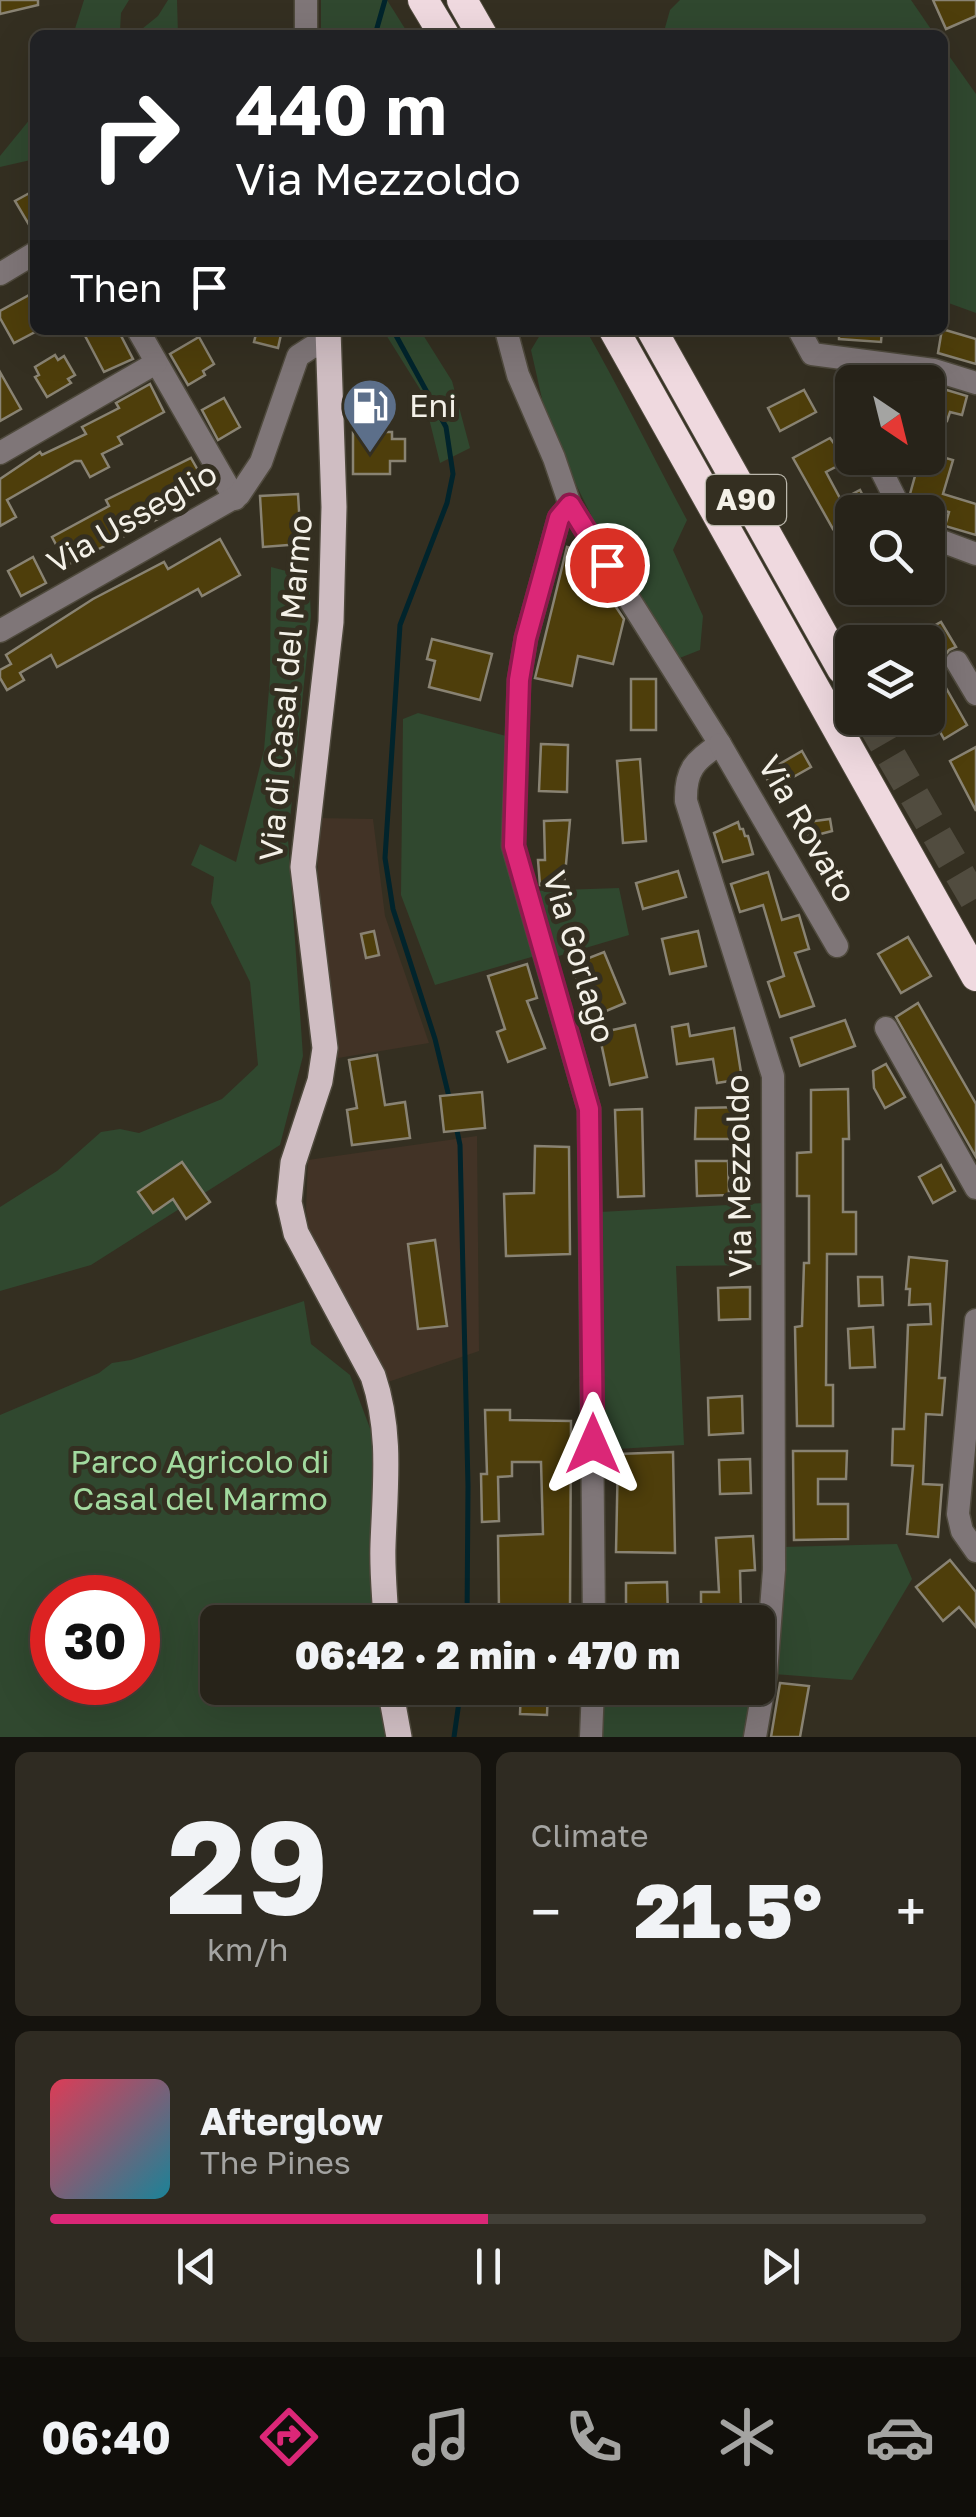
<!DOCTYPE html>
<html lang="en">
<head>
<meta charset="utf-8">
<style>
	body { margin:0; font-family:"Golos Text",sans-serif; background:#2f2b22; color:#f1f3f6; height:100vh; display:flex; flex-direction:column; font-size:38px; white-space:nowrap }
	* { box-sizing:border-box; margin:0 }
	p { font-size:32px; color:#a4a4a2 }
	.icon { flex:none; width:55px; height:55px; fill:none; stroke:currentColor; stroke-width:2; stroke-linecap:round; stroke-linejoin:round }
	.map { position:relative; height:1737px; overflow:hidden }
	.drawer { display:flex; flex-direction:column; gap:15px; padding:15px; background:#15130e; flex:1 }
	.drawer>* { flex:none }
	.top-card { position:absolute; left:30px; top:30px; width:918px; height:305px; border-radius:15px; box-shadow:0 10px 40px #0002,0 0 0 2px #434038; background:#202124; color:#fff; overflow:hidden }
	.needle { width:65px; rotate:145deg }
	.buttons { position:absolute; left:835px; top:365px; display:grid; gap:20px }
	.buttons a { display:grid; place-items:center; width:110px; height:110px; border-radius:15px; background:#272319; box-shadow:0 10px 40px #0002,0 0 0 2px #434038; font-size:50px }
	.speed { position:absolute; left:30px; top:1575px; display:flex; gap:20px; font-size:50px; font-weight:700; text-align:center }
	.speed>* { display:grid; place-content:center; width:130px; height:130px; border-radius:50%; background:#272319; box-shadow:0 10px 40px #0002,0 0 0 2px #434038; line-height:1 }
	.speed .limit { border:15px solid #d22; background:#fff; color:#111 }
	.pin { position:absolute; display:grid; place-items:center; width:85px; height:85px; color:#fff; margin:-42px; border:5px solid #fff; border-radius:50%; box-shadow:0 2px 10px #0007 }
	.me { position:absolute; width:110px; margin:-55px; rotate:0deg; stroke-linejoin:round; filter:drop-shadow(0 0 8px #0008) }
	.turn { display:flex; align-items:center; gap:35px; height:210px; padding:0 40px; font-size:45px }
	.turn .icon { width:130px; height:130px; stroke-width:2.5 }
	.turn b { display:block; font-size:70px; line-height:85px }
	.then { display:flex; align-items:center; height:95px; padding:0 40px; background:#0003; gap:20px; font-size:38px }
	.big { font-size:75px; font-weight:800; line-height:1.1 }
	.drawer .tile { flex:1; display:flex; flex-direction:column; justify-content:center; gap:15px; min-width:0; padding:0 35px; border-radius:15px; background:#2f2b22 }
	.drawer .dial { align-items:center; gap:0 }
	.dial b { font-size:130px; line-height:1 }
	.song { display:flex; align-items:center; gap:30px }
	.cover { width:120px; height:120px; border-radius:15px; background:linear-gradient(135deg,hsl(350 70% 55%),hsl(190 70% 35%)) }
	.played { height:10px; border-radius:5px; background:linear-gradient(90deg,#db2777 50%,#434038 50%) }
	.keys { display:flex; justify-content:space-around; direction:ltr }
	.heat { display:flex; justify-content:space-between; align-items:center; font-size:55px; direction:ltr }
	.drawer .tiles { flex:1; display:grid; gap:15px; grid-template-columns:1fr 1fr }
	.tile:last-child { grid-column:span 2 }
	.trip { position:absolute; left:200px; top:1605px; width:575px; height:100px; border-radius:15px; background:#272319; box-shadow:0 10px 40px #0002,0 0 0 2px #434038; font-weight:800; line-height:100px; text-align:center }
	.tab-bar { display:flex; height:160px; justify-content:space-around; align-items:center; background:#100e0a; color:#a4a4a2 }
	.tab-bar .icon { width:70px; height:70px }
	.tab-bar .selected { color:#db2777 }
	.tab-bar b { font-size:45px; color:#f1f3f6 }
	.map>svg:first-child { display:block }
	.industrial { fill:#423326 }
	.green { fill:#30482f; fill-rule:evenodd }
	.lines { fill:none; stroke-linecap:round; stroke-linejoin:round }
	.stream { stroke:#01242c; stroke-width:5 }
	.building { fill:#4e3e0b; stroke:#898373; stroke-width:2.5 }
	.highway-tunnel { stroke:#514c3f; stroke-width:30; stroke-dasharray:30 15; stroke-linecap:butt }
	.minor-casing { stroke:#4f4a3d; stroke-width:25 }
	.major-casing { stroke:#4f4a3d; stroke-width:28 }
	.highway-casing { stroke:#4f4a3d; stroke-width:32 }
	.minor { stroke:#7f7678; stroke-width:22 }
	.major { stroke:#cfbdc2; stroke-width:25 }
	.highway { stroke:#efd9df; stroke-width:30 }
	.route-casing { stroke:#8e194d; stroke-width:25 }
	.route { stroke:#db2777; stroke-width:18 }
	.labels { text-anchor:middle; stroke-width:10; stroke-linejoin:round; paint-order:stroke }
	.shield { fill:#342f21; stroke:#bab7ac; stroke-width:2.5 }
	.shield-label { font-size:30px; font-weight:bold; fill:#f4f1e8 }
	.poi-label { font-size:32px; fill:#f4f1e8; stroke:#342f21; text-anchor:start }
	.street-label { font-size:32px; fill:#f4f1e8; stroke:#342f21 }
	.park-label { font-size:32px; fill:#a2da9f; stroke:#342f21 }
</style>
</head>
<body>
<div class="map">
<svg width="976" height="1737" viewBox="0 0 976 1737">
	<rect width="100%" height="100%" fill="#342f21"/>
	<g class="industrial">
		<polygon points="317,818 373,819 385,916 429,1043 338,1058 319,930"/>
		<polygon points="477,1136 479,1351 388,1382 311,1241 306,1210 308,1160"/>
	</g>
	<g class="green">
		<polygon points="84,0 129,0 121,13 120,31 137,33 158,16 168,0 177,0 178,35 73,35"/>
		<polygon points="321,0 387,0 409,35 321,35"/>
		<polygon points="680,0 911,0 935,35 663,35 670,10"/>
		<polygon points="942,46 976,94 976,313 943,301"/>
		<polygon points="35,113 35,159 0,167 0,156"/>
		<polygon points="383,330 420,330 452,381 470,448 440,463 423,394"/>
		<path d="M543 330H586C622 393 653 457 687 520L673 550 703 616 700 650 677 659 598 529 549 430 531 350Z"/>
		<polygon points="271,567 309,577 311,616 288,839 303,1056 280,1145 91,1265 0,1291 0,1207 57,1171 101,1132 120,1129 139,1133 222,1099 258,1065 250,982 211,903 214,877 191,865 200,844 236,862 264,750 270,677"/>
		<polygon points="418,713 510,737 535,956 435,985 401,895 403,719"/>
		<polygon points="619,888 629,935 552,958 533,891"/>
		<polygon points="765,1203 766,1265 676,1266 684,1445 600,1450 600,1212"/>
		<path d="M304 1301 311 1344 350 1375 377 1447 380 1622H218V1688H382L391 1737H0V1415L99 1373 112 1363 131 1360ZM52 1598H138V1682H52Z"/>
		<polygon points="897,1544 912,1579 852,1680 774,1674 782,1547"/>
		<polygon points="600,1688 753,1688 745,1737 599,1737"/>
	</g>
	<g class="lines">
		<g class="stream">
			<polyline points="375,35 385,0"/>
			<polyline points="393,330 446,427 453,474 447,503 400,625 385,858 393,909 435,1039 450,1101"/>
			<polyline points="456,1126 460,1145 468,1486 467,1622"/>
			<polyline points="454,1737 461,1688"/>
		</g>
	</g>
	<g class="building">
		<polygon points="0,0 38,0 38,5 0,14"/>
		<polygon points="933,0 976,0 976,16 946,29"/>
		<polygon points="35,190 35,235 15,201"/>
		<polygon points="31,294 35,302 35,332 14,343 0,318 0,311"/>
		<polygon points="942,329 976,339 976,364 938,353"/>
		<polygon points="82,330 118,330 133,359 104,372"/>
		<polygon points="257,330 282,330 278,348 254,342"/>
		<polygon points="839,330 882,330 881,342 839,339"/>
		<polygon points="199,337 214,364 203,371 205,375 188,385 170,354"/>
		<polygon points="55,355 58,360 64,356 75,375 68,379 71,383 47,397 35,377 39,375 35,367"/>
		<polygon points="0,372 21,409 0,421"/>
		<polygon points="150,384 164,412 118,437 122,444 102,454 109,467 90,477 81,461 75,461 7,500 16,517 0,526 0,479 40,452 42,455 86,434 82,427 119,408 116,403"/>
		<polygon points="940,388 967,396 962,415 950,412 947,421 932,417"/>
		<polygon points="804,390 816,412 780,431 768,408"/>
		<polygon points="224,398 240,427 218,440 202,410"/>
		<polygon points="353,432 392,432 392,439 405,439 405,461 390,461 390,474 353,474"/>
		<polygon points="830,438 847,461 826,472 841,500 860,490 871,512 852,512 852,548 841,525 833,529 793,458"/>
		<polygon points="928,453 953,460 943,494 976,504 976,535 945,526 949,512 914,502 910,494 920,458 928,458"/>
		<polygon points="191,458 207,486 155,514 158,519 67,565 52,537 109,506 106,500"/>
		<polygon points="298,494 301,544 263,547 260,496"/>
		<polygon points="220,539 240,575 202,596 198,589 57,667 51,655 20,673 24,680 7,690 0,678 0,670 11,664 6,655 93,599 164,562 168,569"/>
		<polygon points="567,547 581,550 580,563 588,565 624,619 613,664 578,656 572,686 535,678"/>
		<polygon points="33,557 46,583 21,596 8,571"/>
		<polygon points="941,622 956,647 949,650 943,659 933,665 967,725 944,739 928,710 928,642 905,642"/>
		<polygon points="432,639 492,654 480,700 429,687 435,661 427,659"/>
		<rect x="631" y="679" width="25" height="51"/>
		<polygon points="541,744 568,745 567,792 539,791"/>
		<polygon points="976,747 976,811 950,761"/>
		<polygon points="802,751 811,767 772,789 764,773"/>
		<polygon points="640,759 646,841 623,843 617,761"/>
		<polygon points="830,819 832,831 809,837 807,822"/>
		<polygon points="570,820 564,886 540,885 538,860 545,860 544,821"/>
		<polygon points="738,822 740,829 743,829 745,836 748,836 753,854 723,862 714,833"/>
		<polygon points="678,871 686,897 643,909 636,883"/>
		<polygon points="768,872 782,920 799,915 809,949 795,953 814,1006 780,1017 768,982 784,976 763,905 740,912 731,884"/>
		<polygon points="374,931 379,955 366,958 361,934"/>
		<polygon points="698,931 706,966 670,974 662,939"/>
		<polygon points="908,937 931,976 901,993 878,954"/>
		<polygon points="604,952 625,1003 592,1017 571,965"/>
		<polygon points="527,964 537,998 527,1001 545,1048 508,1062 497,1032 505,1029 488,976"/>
		<polygon points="918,1003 976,1104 976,1157 896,1017"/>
		<polygon points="845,1020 855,1046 800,1066 791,1038"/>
		<polygon points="688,1024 690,1036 734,1028 742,1079 717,1083 713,1059 677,1064 672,1027"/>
		<polygon points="635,1025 647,1077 610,1085 599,1033"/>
		<polygon points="377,1055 385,1105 405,1102 410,1138 352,1145 347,1110 357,1108 349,1060"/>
		<polygon points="886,1064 905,1097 885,1108 874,1088 873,1071"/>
		<polygon points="848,1089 849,1139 843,1139 843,1212 856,1212 856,1254 827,1254 826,1385 833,1385 833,1426 797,1426 795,1327 802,1326 804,1263 809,1263 809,1196 797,1196 797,1153 811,1152 811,1090"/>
		<polygon points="482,1092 485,1128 444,1132 440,1096"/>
		<polygon points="749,1107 749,1139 695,1139 696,1108"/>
		<polygon points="642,1109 644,1196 618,1197 615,1110"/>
		<polygon points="535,1146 569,1147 570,1254 506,1256 504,1194 534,1193"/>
		<polygon points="696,1161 728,1161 729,1195 697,1196"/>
		<polygon points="182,1162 210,1202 186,1219 173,1199 153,1213 138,1192"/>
		<polygon points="941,1165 955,1191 933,1203 919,1177"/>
		<polygon points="435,1240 447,1326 418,1329 408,1244"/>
		<polygon points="909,1257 947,1261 939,1378 945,1378 942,1415 926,1414 923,1484 942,1485 938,1537 907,1534 913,1466 892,1465 893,1429 904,1429 908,1325 931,1324 930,1304 909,1305 910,1289 906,1289"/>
		<polygon points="858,1277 882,1277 883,1305 859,1306"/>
		<polygon points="750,1287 750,1319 719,1320 718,1288"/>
		<polygon points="873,1327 875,1367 850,1368 848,1329"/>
		<polygon points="742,1396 743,1433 709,1435 708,1398"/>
		<polygon points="485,1410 510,1410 510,1420 571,1421 570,1608 499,1610 498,1536 543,1534 541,1462 512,1462 512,1476 498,1477 499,1521 482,1522 481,1474 487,1474"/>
		<polygon points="793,1451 847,1451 846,1479 818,1479 818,1504 848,1504 848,1539 794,1540"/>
		<polygon points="673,1452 675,1553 616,1552 618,1454"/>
		<polygon points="750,1459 751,1493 720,1494 719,1460"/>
		<polygon points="753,1536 755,1570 740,1571 741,1614 701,1614 701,1592 719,1592 716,1538"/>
		<polygon points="950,1560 976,1592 976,1627 959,1607 943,1621 916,1587"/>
		<polygon points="667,1582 668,1616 626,1617 626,1583"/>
		<polygon points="780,1683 809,1686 800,1737 771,1737"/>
		<polygon points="521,1688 548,1688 547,1715 520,1714"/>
	</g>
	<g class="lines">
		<polyline class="highway-tunnel" points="869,718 976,902"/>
		<g class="minor-casing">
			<g id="minor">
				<polyline points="306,35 306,0"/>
				<polyline points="0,274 35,253"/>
				<polyline points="138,330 235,499"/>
				<polyline points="506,330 518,375 554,458 570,505 559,518 526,638 519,680 513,846 589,1109 594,1622"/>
				<polyline points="799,330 812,354 934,370 976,383"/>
				<polyline points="0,453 156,363"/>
				<polyline points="875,458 902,512"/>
				<path d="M570 505 720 744C695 760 685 770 686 801L773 1076 774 1570 766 1674 755 1737"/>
				<polyline points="928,536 976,554"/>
				<polyline points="0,631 239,495 261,462 298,356 312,347 329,346"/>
				<polyline points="957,662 976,694"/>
				<polyline points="720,744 837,946"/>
				<polyline points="886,1028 976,1188"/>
				<polyline points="976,1320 958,1514 962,1531 976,1551"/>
				<polyline points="591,1737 593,1688"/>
			</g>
		</g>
		<g class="major-casing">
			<g id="major">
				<path d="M328 330 334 507 331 622 303 867 325 1048 320 1081 293 1163 289 1202 296 1233 373 1376C392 1432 385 1487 383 1545 382 1571 385 1597 386 1622"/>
				<polyline points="390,1688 399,1737"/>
			</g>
		</g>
		<g class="highway-casing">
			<g id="highway">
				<polyline points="423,0 444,35"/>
				<polyline points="462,0 482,35"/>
				<polyline points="614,330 976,976"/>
				<polyline points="652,330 842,669"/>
			</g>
		</g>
		<use href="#minor" class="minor"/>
		<use href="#major" class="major"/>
		<use href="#highway" class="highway"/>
	</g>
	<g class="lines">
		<g class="route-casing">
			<polyline id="route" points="593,1444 589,1109 514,846 519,680 526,638 559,518 570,505 607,565"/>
		</g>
		<use href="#route" class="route"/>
	</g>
	<defs>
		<g id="fuel-pin" transform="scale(2.875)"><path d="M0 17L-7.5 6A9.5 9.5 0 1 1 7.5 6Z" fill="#5c6f8a" stroke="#342f21"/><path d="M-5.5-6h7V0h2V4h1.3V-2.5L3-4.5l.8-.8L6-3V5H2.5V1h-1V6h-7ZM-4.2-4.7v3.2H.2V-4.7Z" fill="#fff"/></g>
	</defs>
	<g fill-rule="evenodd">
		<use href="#fuel-pin" x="370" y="406"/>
	</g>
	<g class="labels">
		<rect class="shield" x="706" y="475" width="80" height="50" rx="8"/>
		<g class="shield-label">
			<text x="746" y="510">A90</text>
		</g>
		<g class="poi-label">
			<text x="409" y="417">Eni</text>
		</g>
		<g class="street-label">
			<text transform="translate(132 518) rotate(-30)" y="11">Via Usseglio</text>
			<text transform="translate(286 688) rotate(-85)" y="11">Via di Casal del Marmo</text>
			<text transform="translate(807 829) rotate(60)" y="11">Via Rovato</text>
			<text transform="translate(579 957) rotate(73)" y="11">Via Gorlago</text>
			<text transform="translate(739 1176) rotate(-91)" y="11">Via Mezzoldo</text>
		</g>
		<g class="park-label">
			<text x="200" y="1473">Parco Agricolo di<tspan x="200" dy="37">Casal del Marmo</tspan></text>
		</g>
	</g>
</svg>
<div class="buttons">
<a><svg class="needle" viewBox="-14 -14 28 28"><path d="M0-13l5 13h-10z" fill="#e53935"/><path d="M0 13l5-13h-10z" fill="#a4a4a2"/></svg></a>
<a><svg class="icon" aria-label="search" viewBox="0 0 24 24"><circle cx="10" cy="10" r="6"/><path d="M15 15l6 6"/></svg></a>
<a><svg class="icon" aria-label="layers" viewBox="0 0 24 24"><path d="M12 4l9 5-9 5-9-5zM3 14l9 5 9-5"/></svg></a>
</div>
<div class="speed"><div class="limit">30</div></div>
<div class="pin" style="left:607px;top:565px;background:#d93025"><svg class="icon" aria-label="arrive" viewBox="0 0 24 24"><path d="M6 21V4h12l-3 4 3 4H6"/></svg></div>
<svg class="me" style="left:593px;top:1444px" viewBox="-20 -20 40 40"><path d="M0-17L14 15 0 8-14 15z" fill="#db2777" stroke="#fff" stroke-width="4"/></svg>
<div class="trip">06:42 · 2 min · 470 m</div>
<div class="top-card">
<div class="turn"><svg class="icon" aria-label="right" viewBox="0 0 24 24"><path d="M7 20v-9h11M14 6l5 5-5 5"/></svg><div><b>440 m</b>Via Mezzoldo</div></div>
<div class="then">Then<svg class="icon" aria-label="arrive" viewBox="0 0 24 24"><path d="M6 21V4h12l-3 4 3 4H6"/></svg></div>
</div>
</div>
<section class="drawer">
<div class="tiles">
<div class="tile dial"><b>29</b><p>km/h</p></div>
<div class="tile"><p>Climate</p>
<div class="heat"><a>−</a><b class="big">21.5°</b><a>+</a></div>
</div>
<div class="tile">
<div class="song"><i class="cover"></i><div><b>Afterglow</b><p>The Pines</p></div></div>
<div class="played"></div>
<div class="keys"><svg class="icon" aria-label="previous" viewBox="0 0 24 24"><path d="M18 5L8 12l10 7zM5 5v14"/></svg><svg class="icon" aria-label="pause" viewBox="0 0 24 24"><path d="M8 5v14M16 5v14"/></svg><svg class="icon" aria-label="next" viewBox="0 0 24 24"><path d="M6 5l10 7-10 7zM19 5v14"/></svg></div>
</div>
</div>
</section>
<nav class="tab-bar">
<b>06:40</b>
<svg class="icon selected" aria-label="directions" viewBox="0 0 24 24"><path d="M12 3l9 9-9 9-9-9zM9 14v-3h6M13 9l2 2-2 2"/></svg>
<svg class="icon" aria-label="music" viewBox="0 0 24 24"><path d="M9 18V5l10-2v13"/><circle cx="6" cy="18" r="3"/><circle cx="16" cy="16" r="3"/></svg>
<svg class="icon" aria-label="phone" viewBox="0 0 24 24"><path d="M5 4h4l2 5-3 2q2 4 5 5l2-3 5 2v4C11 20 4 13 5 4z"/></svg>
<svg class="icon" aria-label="climate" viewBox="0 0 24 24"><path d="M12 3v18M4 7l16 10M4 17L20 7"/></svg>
<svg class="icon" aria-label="car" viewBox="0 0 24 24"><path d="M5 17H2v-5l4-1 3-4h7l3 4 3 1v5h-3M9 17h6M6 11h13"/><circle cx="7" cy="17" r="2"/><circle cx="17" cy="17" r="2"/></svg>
</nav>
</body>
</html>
